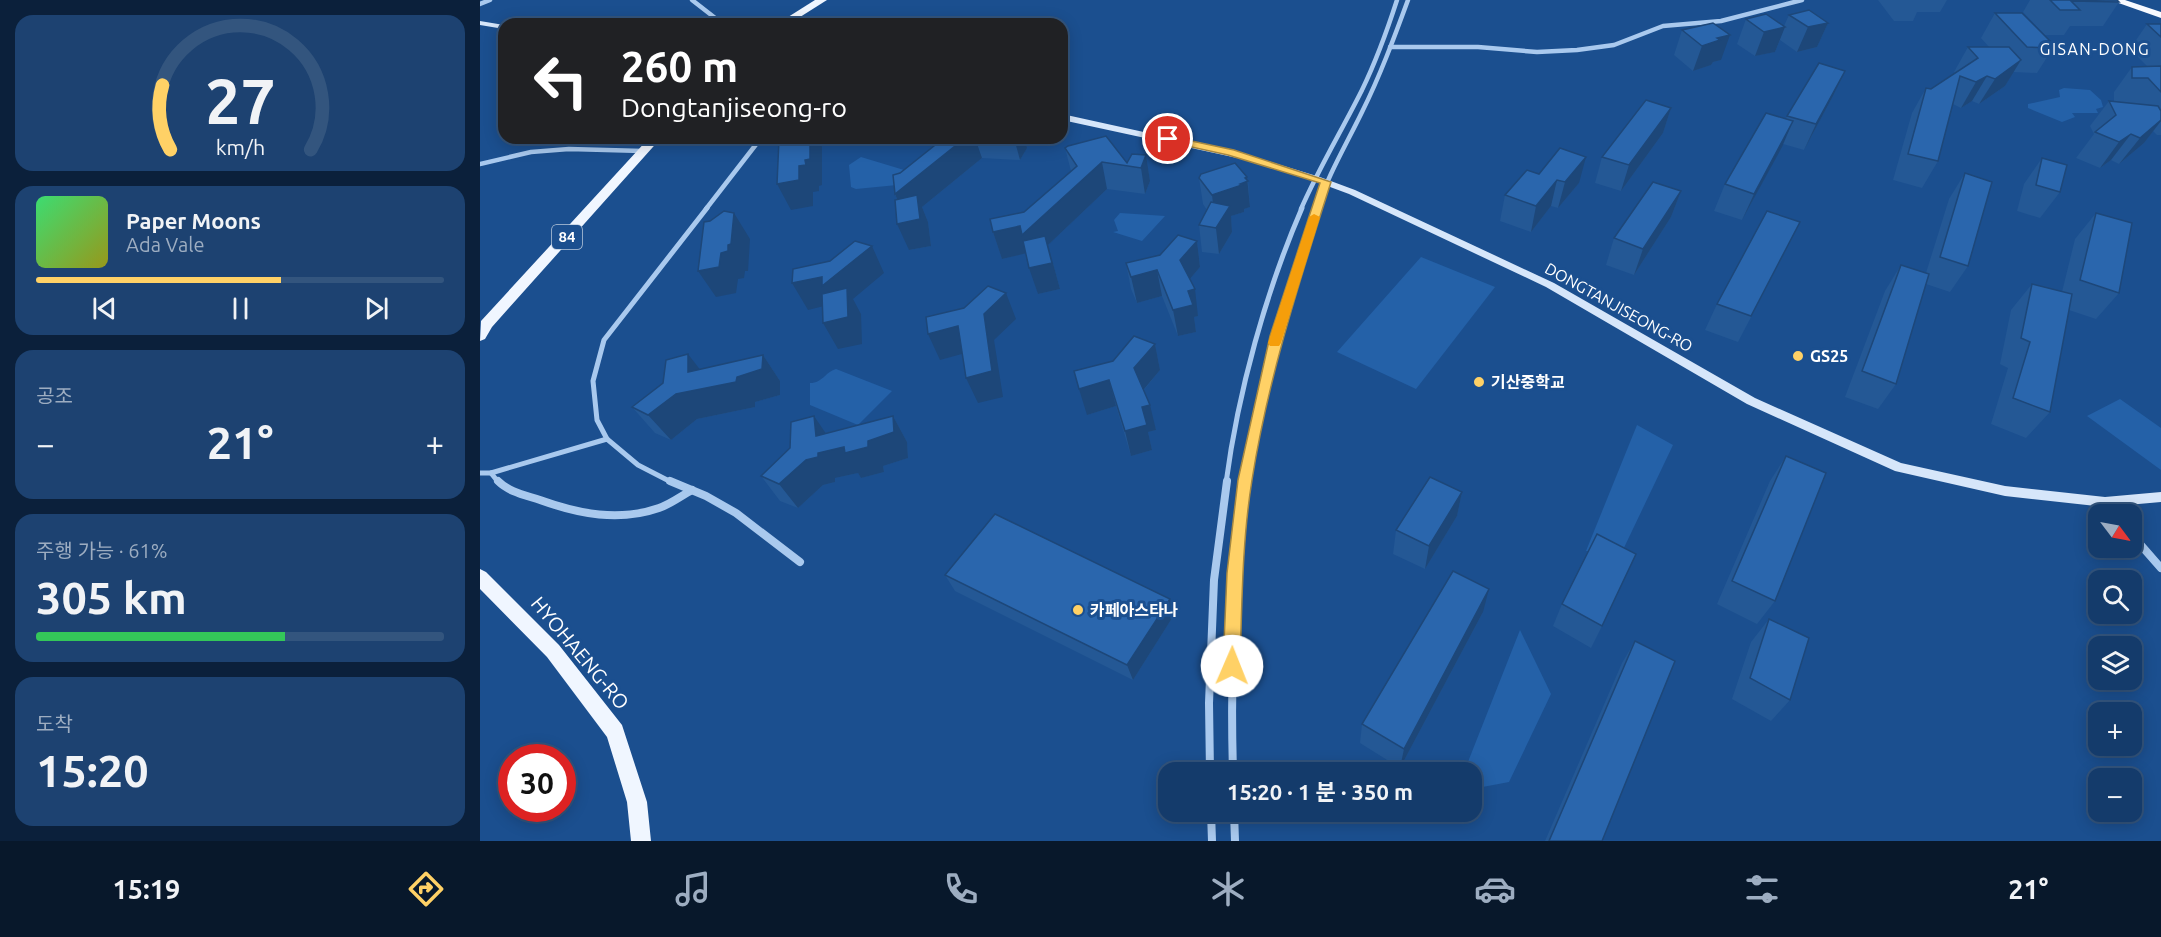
<!DOCTYPE html>
<html lang="ko">
<head>
<meta charset="utf-8">
<style>
	body { margin:0; font-family:Ubuntu,"Noto Sans KR",sans-serif; background:#1d4271; color:#f1f3f6; height:100vh; display:flex; flex-direction:column; font-size:22px; white-space:nowrap }
	* { box-sizing:border-box; margin:0 }
	p { font-size:20px; color:#9dadc1 }
	.icon { flex:none; width:33px; height:33px; fill:none; stroke:currentColor; stroke-width:2; stroke-linecap:round; stroke-linejoin:round }
	.map { position:relative; flex:1; overflow:hidden }
	.side { display:flex; flex-direction:column; gap:15px; padding:15px; background:#0b203b; width:480px }
	.side>* { flex:none }
	.banner { position:absolute; left:18px; top:18px; width:570px; height:126px; border-radius:18px; box-shadow:0 3px 15px #0003,0 0 0 2px #33557e; background:#202124; color:#fff; overflow:hidden }
	.needle { width:39px; rotate:122deg }
	.fabs { position:absolute; left:1608px; top:504px; display:grid; gap:12px }
	.fabs a { display:grid; place-items:center; width:54px; height:54px; border-radius:12px; background:#143b6b; box-shadow:0 3px 15px #0003,0 0 0 2px #33557e; font-size:30px }
	.speed { position:absolute; left:18px; top:744px; display:flex; gap:12px; font-size:30px; font-weight:700; text-align:center }
	.speed>* { display:grid; place-content:center; width:78px; height:78px; border-radius:50%; background:#143b6b; box-shadow:0 3px 15px #0003,0 0 0 2px #33557e; line-height:1 }
	.speed .limit { border:9px solid #d22; background:#fff; color:#111 }
	.pin { position:absolute; display:grid; place-items:center; width:51px; height:51px; color:#fff; margin:-26px; border:3px solid #fff; border-radius:50%; box-shadow:0 2px 6px #0007 }
	.me { position:absolute; width:66px; margin:-33px; rotate:1deg; stroke-linejoin:round; filter:drop-shadow(0 0 4px #0008) }
	.turn { display:flex; align-items:center; gap:21px; height:126px; padding:0 24px; font-size:27px }
	.turn .icon { width:78px; height:78px; stroke-width:2.5 }
	.turn b { display:block; font-size:42px; line-height:51px }
	.big { font-size:45px; font-weight:700; line-height:1.1 }
	.side .widget { flex:1; display:flex; flex-direction:column; justify-content:center; gap:9px; min-width:0; padding:0 21px; border-radius:18px; background:#1d4271 }
	.side .dial { align-items:center; gap:0 }
	.dial svg { height:156px; overflow:visible; fill:none; stroke:#33557e; stroke-width:7; stroke-linecap:round; text-anchor:middle }
	.dial text { fill:#f1f3f6; stroke:none }
	.song { display:flex; align-items:center; gap:18px }
	.cover { width:72px; height:72px; border-radius:9px; background:linear-gradient(135deg,hsl(140 70% 55%),hsl(60 70% 35%)) }
	.played { height:6px; border-radius:3px; background:linear-gradient(90deg,#ffd166 60%,#33557e 60%) }
	.keys { display:flex; justify-content:space-around; direction:ltr }
	.heat { display:flex; justify-content:space-between; align-items:center; font-size:33px; direction:ltr }
	.charge { height:9px; border-radius:4px; background:linear-gradient(90deg,#34c759 61%,#33557e 0) }
	.trip { position:absolute; left:678px; top:762px; width:324px; height:60px; border-radius:18px; background:#143b6b; box-shadow:0 3px 15px #0003,0 0 0 2px #33557e; font-weight:700; line-height:60px; text-align:center }
	.tab-bar { display:flex; height:96px; justify-content:space-around; align-items:center; background:#08182b; color:#9dadc1 }
	.tab-bar .icon { width:42px; height:42px }
	.tab-bar .current { color:#ffd166 }
	.tab-bar b { font-size:27px; color:#f1f3f6 }
	main { display:flex; flex:1; min-height:0 }
	.map>svg:first-child { display:block }
	.green { fill:#2461a8 }
	.lines { fill:none; stroke-linecap:round; stroke-linejoin:round }
	.minor-far2 { stroke:#a9c9ee; stroke-width:4.5 }
	.minor-far1 { stroke:#a9c9ee; stroke-width:5 }
	.minor { stroke:#a9c9ee; stroke-width:8 }
	.secondary { fill:#d6e6fa; fill-rule:evenodd }
	.primary { fill:#f0f6ff; fill-rule:evenodd }
	.trunk { fill:#f8faff; fill-rule:evenodd }
	.wall { fill:#245895 }
	.shaded-wall { fill:#1d4779 }
	.building { fill:#2a66ad; stroke:#1d4779; stroke-width:1.5 }
	.route { fill:#ffd166; stroke:#a68842; stroke-width:1.5 }
	.slow { fill:#f59e0b }
	.poi-dot { fill:#ffd166; stroke:#1b4f8f; stroke-width:2 }
	.labels { text-anchor:middle; stroke-width:6; stroke-linejoin:round; paint-order:stroke }
	.shield { fill:#1b4f8f; stroke:#bbcadd; stroke-width:1.5 }
	.shield-label { font-size:15px; font-weight:bold; fill:#fff }
	.far-quarter-label { font-size:16px; letter-spacing:1.5px; fill:#fff; stroke:#1b4f8f }
	.street-label { font-size:16px; fill:#fff; stroke:#1b4f8f }
	.poi-label { font-size:16px; font-weight:bold; fill:#fff; stroke:#1b4f8f; text-anchor:start }
	.near-street-label { font-size:20px; fill:#fff; stroke:#1b4f8f }
</style>
</head>
<body>
<main>
<section class="side">
<div class="widget dial"><svg viewBox="0 0 100 80">
<path d="M14 69A42 42 0 1 1 86 69"/>
<path d="M14 69A42 42 0 0 1 10 36" stroke="#ffd166"/>
<text x="50" y="56" font-size="32" font-weight="700">27</text>
<text x="50" y="72" font-size="11">km/h</text>
</svg></div>
<div class="widget">
<div class="song"><i class="cover"></i><div><b>Paper Moons</b><p>Ada Vale</p></div></div>
<div class="played"></div>
<div class="keys"><svg class="icon" aria-label="previous" viewBox="0 0 24 24"><path d="M18 5L8 12l10 7zM5 5v14"/></svg><svg class="icon" aria-label="pause" viewBox="0 0 24 24"><path d="M8 5v14M16 5v14"/></svg><svg class="icon" aria-label="next" viewBox="0 0 24 24"><path d="M6 5l10 7-10 7zM19 5v14"/></svg></div>
</div>
<div class="widget"><p>공조</p>
<div class="heat"><a>−</a><b class="big">21°</b><a>+</a></div>
</div>
<div class="widget"><p>주행 가능 · 61%</p><b class="big">305 km</b><div class="charge"></div></div>
<div class="widget"><p>도착</p><b class="big">15:20</b></div>
</section>
<div class="map">
<svg width="1681" height="841" viewBox="0 0 1681 841">
	<rect width="100%" height="100%" fill="#1b4f8f"/>
	<g class="green">
		<polygon points="1584,88 1610,90 1621,100 1623,107 1616,109 1618,113 1592,113 1595,117 1582,122 1548,108 1548,104 1580,97 1579,90"/>
		<polygon points="381,157 434,173 417,185 376,189 371,187 369,165"/>
		<polygon points="640,213 685,216 662,241 633,232 638,231 634,220"/>
		<polygon points="941,257 1015,287 936,389 857,352"/>
		<path d="M356 369 412 391 378 425 330 405V383C343 383 345 372 356 369Z"/>
		<polygon points="1640,399 1681,428 1681,470 1607,416"/>
		<polygon points="1157,425 1193,445 1141,554 1106,551"/>
		<polygon points="1040,630 1071,694 1029,782 992,789 992,772 984,772"/>
	</g>
	<g class="lines">
		<g class="minor-far2">
			<polyline points="212,0 239,21 256,24"/>
			<polyline points="0,4 10,0"/>
			<polyline points="910,47 998,47 1057,52 1097,50 1134,45 1183,26 1241,21 1322,0"/>
			<polyline points="0,164 51,152 89,149 163,151"/>
			<polyline points="226,209 281,138"/>
			<path d="M821 209C839 168 862 130 882 90 896 61 907 31 917 0"/>
			<path d="M837 209C848 175 866 145 882 112 900 76 914 38 928 0"/>
		</g>
		<g class="minor-far1">
			<polyline points="127,439 117,420 113,381 124,340 227,208"/>
			<polyline points="0,473 11,473 127,439 158,465 193,483"/>
			<polyline points="11,473 19,483"/>
			<path d="M746 483C758 392 786 291 822 208"/>
			<polyline points="765,483 796,336 838,208"/>
		</g>
		<g class="minor">
			<path d="M18 481C29 492 45 495 60 500 99 514 139 522 179 508 191 504 201 496 212 490"/>
			<polyline points="190,481 226,496 256,513 320,562"/>
			<polyline points="1625,502 1634,514"/>
			<polyline points="1652,535 1681,568"/>
			<polyline points="730,772 729,703 734,580 747,481"/>
			<path d="M753 772C750 673 754 580 765 481"/>
			<polyline points="731,812 732,841"/>
			<polyline points="754,812 755,841"/>
		</g>
		<g class="secondary">
			<polygon points="0,21 24,25 24,29 0,25"/>
			<polygon points="582,114 768,155 840,177 875,190 1074,283 1275,398 1421,463 1525,486 1625,497 1681,492 1681,502 1625,507 1525,496 1415,471 1267,404 1066,287 869,194 834,181 762,159 582,120"/>
		</g>
		<g class="primary">
			<polygon points="335,0 347,0 309,24 297,24"/>
			<polygon points="169,138 181,138 12,327 5,339 0,341 1,321"/>
			<polygon points="0,569 6,572 79,645 142,725 167,802 171,841 151,841 147,802 127,737 67,657 0,589"/>
		</g>
		<polygon class="trunk" points="1630,0 1645,0 1681,12 1681,18"/>
	</g>
	<g class="wall">
		<polygon points="1398,0 1467,0 1460,12 1437,12 1433,21 1414,21"/>
		<polygon points="1550,0 1637,0 1639,2 1623,26 1590,26 1584,35 1565,35 1543,12"/>
		<polygon points="1515,13 1570,41 1569,43 1573,48 1557,73 1533,72 1525,86 1499,104 1492,101 1481,108 1473,104 1458,161 1442,188 1413,180 1432,113 1446,88 1451,89 1475,73 1474,72 1488,47 1509,47 1501,38"/>
		<polygon points="1309,15 1348,23 1337,47 1317,52 1300,40 1295,52 1275,56 1257,44 1266,19 1304,26"/>
		<polygon points="1667,24 1681,24 1681,135 1677,135 1673,131 1664,143 1639,164 1631,160 1620,168 1596,158 1614,134 1610,126 1629,101 1634,101 1634,92 1652,67 1667,66 1650,49"/>
		<polygon points="1202,30 1241,60 1233,62 1231,65 1213,71 1194,55"/>
		<polygon points="1365,71 1353,96 1324,150 1303,144 1262,220 1234,211 1245,184 1306,119 1307,116"/>
		<polygon points="1191,108 1183,133 1141,191 1115,183 1122,157"/>
		<polygon points="464,138 545,138 547,148 540,160 502,158 442,207 448,222 451,246 429,250 417,199 415,194 420,173"/>
		<polygon points="585,148 647,163 666,155 670,181 665,194 627,189 568,245 580,289 558,294 546,253 522,259 513,232 544,212 591,171"/>
		<polygon points="1562,158 1580,192 1560,218 1537,211 1544,184"/>
		<polygon points="1485,173 1488,266 1470,292 1446,284 1416,384 1398,409 1365,397 1405,291 1421,265 1446,273 1469,199"/>
		<polygon points="1059,174 1099,183 1078,208 1071,206 1051,232 1020,221 1025,195"/>
		<polygon points="719,178 768,181 770,207 764,209 764,212 751,216 752,232 739,254 722,252 719,225 727,210 723,204"/>
		<polygon points="1201,191 1191,217 1154,275 1126,265 1134,238"/>
		<polygon points="1616,213 1639,293 1616,319 1589,310 1570,412 1546,438 1511,424 1528,368 1520,364 1531,310 1552,284 1582,292 1595,239"/>
		<polygon points="717,241 720,267 710,279 718,316 714,317 716,332 698,336 682,296 657,303 651,289 646,263 680,255"/>
		<polygon points="1307,248 1258,342 1225,330 1237,304"/>
		<polygon points="675,344 680,370 664,390 676,430 668,432 672,450 651,456 636,406 607,415 633,361"/>
		<polygon points="283,355 300,381 300,395 275,402 275,407 217,419 191,440 175,433 152,407"/>
		<polygon points="413,416 427,442 428,458 403,466 404,472 381,478 378,473 355,478 355,482 343,485 318,508 300,501 281,476 345,433"/>
		<polygon points="1306,456 1295,601 1277,624 1237,604 1290,481"/>
		<polygon points="982,492 977,516 945,569 913,554 916,530"/>
		<polygon points="465,575 690,599 694,615 653,680 475,591"/>
		<polygon points="1082,604 1122,626 1111,648 1073,626"/>
		<polygon points="1003,612 920,768 880,743 882,724"/>
		<polygon points="1289,619 1310,700 1291,721 1252,699 1271,642"/>
		<polygon points="1155,641 1122,841 1065,841 1142,663"/>
	</g>
	<g class="shaded-wall">
		<polygon points="1348,23 1337,47 1317,52 1328,27"/>
		<polygon points="1305,27 1295,52 1275,56 1284,32"/>
		<polygon points="1250,35 1241,60 1233,62 1231,65 1213,71 1222,46 1237,38"/>
		<polygon points="1541,60 1525,86 1499,104 1515,79"/>
		<polygon points="1365,71 1353,96 1324,150 1336,124"/>
		<polygon points="1507,76 1492,101 1481,108 1496,82"/>
		<polygon points="1191,108 1183,133 1141,191 1149,165"/>
		<polygon points="1681,120 1681,121 1664,143 1639,164 1660,138"/>
		<polygon points="1313,121 1302,147 1262,220 1274,194"/>
		<polygon points="1651,134 1631,160 1620,168 1639,142"/>
		<polygon points="330,138 338,138 342,147 342,185 339,186 339,191 333,192 333,206 311,210 297,184 319,166 325,160"/>
		<polygon points="485,138 495,138 502,158 442,207 448,222 451,246 429,250 417,224 426,220 415,194"/>
		<polygon points="534,138 545,138 547,148 540,160"/>
		<polygon points="666,155 670,181 665,194 661,168"/>
		<polygon points="1106,157 1099,183 1078,208 1085,182"/>
		<polygon points="622,162 627,189 568,245 580,289 558,294 549,268 547,253 522,259 513,232"/>
		<polygon points="767,177 770,207 764,209 764,212 751,216 752,232 739,254 732,195 760,184 765,178"/>
		<polygon points="1077,180 1071,206 1051,232 1056,206"/>
		<polygon points="1201,191 1191,217 1154,275 1163,249"/>
		<polygon points="254,213 270,239 268,271 265,271 264,278 258,279 256,293 236,297 218,271 241,253"/>
		<polygon points="717,241 720,267 704,286 700,260"/>
		<polygon points="392,246 404,273 373,299 381,314 382,344 358,349 343,323 352,304 328,310 312,283"/>
		<polygon points="677,270 682,296 657,303 651,277"/>
		<polygon points="715,289 718,316 714,317 716,332 698,336 693,310 708,291"/>
		<polygon points="526,293 536,319 514,340 523,397 498,403 486,378 504,314"/>
		<polygon points="478,326 489,352 460,360 448,334"/>
		<polygon points="675,344 680,370 660,394 654,368"/>
		<polygon points="208,354 228,380 257,377 283,355 300,381 300,395 275,402 275,407 217,419 191,440 168,415 208,372"/>
		<polygon points="629,380 636,406 607,415 599,389"/>
		<polygon points="670,405 676,430 668,432 672,450 651,456 645,431 662,407"/>
		<polygon points="334,416 351,441 388,441 413,416 427,442 428,458 403,466 404,472 381,478 378,473 355,478 355,482 343,485 318,508 299,484 336,436"/>
		<polygon points="982,492 977,516 945,569 949,546"/>
		<polygon points="1009,589 1003,612 920,768 924,749"/>
		<polygon points="690,599 694,615 653,680 647,665"/>
	</g>
	<g class="building">
		<polygon points="1570,0 1637,0 1639,2 1591,1 1600,10 1580,10"/>
		<polygon points="1329,10 1348,23 1328,27 1309,15"/>
		<polygon points="1515,13 1542,13 1570,41 1567,41 1573,48 1547,47"/>
		<polygon points="1286,14 1305,27 1284,32 1266,19"/>
		<polygon points="1233,23 1250,35 1237,38 1240,40 1222,46 1202,30"/>
		<polygon points="1667,24 1681,24 1681,37"/>
		<polygon points="1488,47 1529,47 1541,60 1515,79 1507,76 1496,82 1480,76 1458,161 1428,154 1446,88 1451,89 1498,58"/>
		<polygon points="1339,63 1365,71 1336,124 1307,116"/>
		<polygon points="1681,66 1681,92 1668,78 1652,78 1652,67"/>
		<polygon points="1166,100 1191,108 1149,165 1122,157"/>
		<polygon points="1629,101 1678,106 1681,111 1681,120 1660,138 1651,134 1639,142 1615,132 1636,115"/>
		<polygon points="1286,113 1313,121 1274,194 1245,184"/>
		<polygon points="626,136 647,163 652,154 666,155 661,168 622,162 542,235 540,226 513,232 510,219 544,212 597,166 585,148 588,146"/>
		<polygon points="304,138 330,138 330,159 325,160 326,165 319,166 319,180 297,184 299,139"/>
		<polygon points="464,138 485,138 415,194 413,175 420,173"/>
		<polygon points="1080,148 1106,157 1085,182 1077,180 1056,206 1025,195 1047,170 1059,174"/>
		<polygon points="1562,158 1587,165 1580,192 1556,185"/>
		<polygon points="755,163 767,177 765,178 768,181 760,184 762,185 732,195 719,178 721,174"/>
		<polygon points="1485,173 1512,182 1488,266 1460,257"/>
		<polygon points="1173,182 1201,191 1163,249 1134,238"/>
		<polygon points="437,195 440,219 417,224 415,200"/>
		<polygon points="731,202 750,206 736,228 719,225"/>
		<polygon points="244,211 254,213 251,244 248,245 248,251 241,253 239,267 218,271 224,222 230,221"/>
		<polygon points="1287,211 1320,222 1271,316 1237,304"/>
		<polygon points="1616,213 1652,223 1639,293 1600,280"/>
		<polygon points="698,235 717,241 700,260 715,289 708,291 713,305 693,310 677,270 651,277 646,263 680,255"/>
		<polygon points="565,236 572,263 549,268 543,241"/>
		<polygon points="375,241 392,246 342,286 342,277 312,283 313,269 350,261"/>
		<polygon points="1421,265 1449,274 1416,384 1382,371"/>
		<polygon points="1552,284 1592,294 1570,412 1533,398 1550,342 1541,338"/>
		<polygon points="508,286 526,293 504,314 512,371 486,378 478,326 448,334 446,317 484,308"/>
		<polygon points="367,288 368,317 343,323 342,294"/>
		<polygon points="654,336 675,344 654,368 670,405 662,407 667,425 645,431 629,380 599,389 594,371 633,361"/>
		<polygon points="208,354 208,372 283,355 282,369 257,377 256,382 196,394 168,415 152,407 183,383 186,360"/>
		<polygon points="334,416 336,436 413,416 414,432 388,441 388,447 365,453 364,447 338,453 338,457 326,460 299,484 281,476 310,448 311,422"/>
		<polygon points="1306,456 1346,473 1295,601 1252,581"/>
		<polygon points="950,477 982,492 949,546 916,530"/>
		<polygon points="515,514 690,599 647,665 465,575"/>
		<polygon points="1117,534 1156,554 1122,626 1082,604"/>
		<polygon points="973,571 1009,589 924,749 882,724"/>
		<polygon points="1289,619 1329,638 1310,700 1270,678"/>
		<polygon points="1155,641 1195,661 1122,841 1069,841"/>
	</g>
	<path class="route" d="M688 136 754 150 851 182C820 280 788 378 772 480 762 542 762 604 760 666L758 672 752 674 746 672 743 666 747 573 758 480 790 336 840 183 748 155 684 141V137Z"/>
	<polygon class="slow" points="834,214 840,217 801,343 799,346 790,346 788,343 829,217"/>
	<g class="poi-dot">
		<circle cx="1318" cy="356" r="6"/>
		<circle cx="999" cy="382" r="6"/>
		<circle cx="598" cy="610" r="6"/>
	</g>
	<g class="labels">
		<rect class="shield" x="72" y="225" width="30" height="24" rx="4.5"/>
		<g class="shield-label">
			<text x="87" y="242">84</text>
		</g>
		<g class="far-quarter-label">
			<text x="1615" y="55">GISAN-DONG</text>
		</g>
		<g class="street-label">
			<text transform="translate(1139 307) rotate(29)" y="6">DONGTANJISEONG-RO</text>
		</g>
		<g class="poi-label">
			<text x="1330" y="362">GS25</text>
			<text x="1011" y="388">기산중학교</text>
			<text x="610" y="616">카페아스타나</text>
		</g>
		<g class="near-street-label">
			<text transform="translate(100 653) rotate(50)" y="7">HYOHAENG-RO</text>
		</g>
	</g>
</svg>
<div class="fabs">
<a><svg class="needle" viewBox="-14 -14 28 28"><path d="M0-13l5 13h-10z" fill="#e53935"/><path d="M0 13l5-13h-10z" fill="#9dadc1"/></svg></a>
<a><svg class="icon" aria-label="search" viewBox="0 0 24 24"><circle cx="10" cy="10" r="6"/><path d="M15 15l6 6"/></svg></a>
<a><svg class="icon" aria-label="layers" viewBox="0 0 24 24"><path d="M12 4l9 5-9 5-9-5zM3 14l9 5 9-5"/></svg></a>
<a>+</a>
<a>−</a>
</div>
<div class="speed"><div class="limit">30</div></div>
<div class="pin" style="left:688px;top:139px;background:#d93025"><svg class="icon" aria-label="arrive" viewBox="0 0 24 24"><path d="M6 21V4h12l-3 4 3 4H6"/></svg></div>
<svg class="me" style="left:752px;top:666px" viewBox="-20 -20 40 40"><circle r="19" fill="#fff"/><path d="M0-13L10 11 0 6-10 11z" fill="#ffd166"/></svg>
<div class="trip">15:20 · 1 분 · 350 m</div>
<div class="banner">
<div class="turn"><svg class="icon" aria-label="left" viewBox="0 0 24 24"><path d="M17 20v-9H6M10 6l-5 5 5 5"/></svg><div><b>260 m</b>Dongtanjiseong-ro</div></div>
</div>
</div>
</main>
<nav class="tab-bar">
<b>15:19</b>
<svg class="icon current" aria-label="directions" viewBox="0 0 24 24"><path d="M12 3l9 9-9 9-9-9zM9 14v-3h6M13 9l2 2-2 2"/></svg>
<svg class="icon" aria-label="music" viewBox="0 0 24 24"><path d="M9 18V5l10-2v13"/><circle cx="6" cy="18" r="3"/><circle cx="16" cy="16" r="3"/></svg>
<svg class="icon" aria-label="phone" viewBox="0 0 24 24"><path d="M5 4h4l2 5-3 2q2 4 5 5l2-3 5 2v4C11 20 4 13 5 4z"/></svg>
<svg class="icon" aria-label="climate" viewBox="0 0 24 24"><path d="M12 3v18M4 7l16 10M4 17L20 7"/></svg>
<svg class="icon" aria-label="car" viewBox="0 0 24 24"><path d="M5 17H2v-5l4-1 3-4h7l3 4 3 1v5h-3M9 17h6M6 11h13"/><circle cx="7" cy="17" r="2"/><circle cx="17" cy="17" r="2"/></svg>
<svg class="icon" aria-label="filters" viewBox="0 0 24 24"><path d="M4 7h16M4 17h16"/><circle cx="9" cy="7" r="2"/><circle cx="15" cy="17" r="2"/></svg>
<b>21°</b>
</nav>
</body>
</html>
